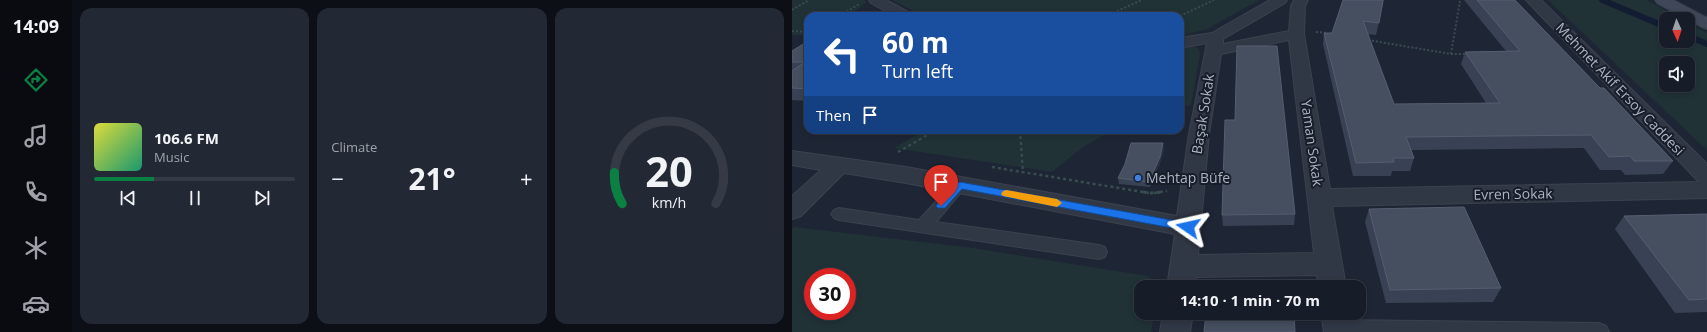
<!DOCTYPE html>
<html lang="en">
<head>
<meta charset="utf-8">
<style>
	body { margin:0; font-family:"Open Sans",sans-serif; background:#232934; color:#f1f3f6; height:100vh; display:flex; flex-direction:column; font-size:15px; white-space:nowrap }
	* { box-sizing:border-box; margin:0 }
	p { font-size:13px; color:#9ea1a8 }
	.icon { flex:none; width:22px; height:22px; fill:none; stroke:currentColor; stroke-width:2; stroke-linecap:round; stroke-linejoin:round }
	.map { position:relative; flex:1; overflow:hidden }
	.panel { display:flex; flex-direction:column; gap:8px; padding:8px; background:#0c0f16; width:720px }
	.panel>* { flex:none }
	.guide { position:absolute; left:12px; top:12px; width:380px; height:122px; border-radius:12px; box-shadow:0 2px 6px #0003,0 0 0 1px #353a45; background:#1a4fa0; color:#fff; overflow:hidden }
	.needle { width:26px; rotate:177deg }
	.buttons { position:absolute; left:867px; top:12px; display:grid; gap:8px }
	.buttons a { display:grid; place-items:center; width:36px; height:36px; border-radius:8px; background:#161c28; box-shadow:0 2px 6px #0003,0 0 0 1px #353a45; font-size:20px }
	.speed { position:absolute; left:12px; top:268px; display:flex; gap:8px; font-size:20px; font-weight:700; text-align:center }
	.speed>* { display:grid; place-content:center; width:52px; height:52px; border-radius:50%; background:#161c28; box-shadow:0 2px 6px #0003,0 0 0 1px #353a45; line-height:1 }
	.speed .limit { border:6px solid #d22; background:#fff; color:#111 }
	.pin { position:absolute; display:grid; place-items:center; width:34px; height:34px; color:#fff; margin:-41px -17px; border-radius:50% 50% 50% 0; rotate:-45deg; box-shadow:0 0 4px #0007 }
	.pin .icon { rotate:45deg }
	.me { position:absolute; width:44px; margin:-22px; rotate:281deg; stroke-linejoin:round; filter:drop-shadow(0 0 3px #0008) }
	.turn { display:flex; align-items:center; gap:14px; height:84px; padding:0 12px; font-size:18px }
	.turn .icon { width:52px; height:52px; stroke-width:2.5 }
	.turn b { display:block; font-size:28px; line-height:34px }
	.then { display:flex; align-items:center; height:38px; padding:0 12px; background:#0003; gap:8px; font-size:15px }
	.big { font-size:30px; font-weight:700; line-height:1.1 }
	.panel .tile { flex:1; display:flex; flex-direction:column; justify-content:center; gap:6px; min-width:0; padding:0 14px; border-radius:12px; background:#232934 }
	.panel .dial { align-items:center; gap:0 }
	.dial svg { height:104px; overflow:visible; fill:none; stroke:#353a45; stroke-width:7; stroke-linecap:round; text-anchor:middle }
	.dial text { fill:#f1f3f6; stroke:none }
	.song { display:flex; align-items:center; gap:12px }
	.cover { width:48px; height:48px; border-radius:6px; background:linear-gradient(135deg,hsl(60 70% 55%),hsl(160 70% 35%)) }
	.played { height:4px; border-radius:2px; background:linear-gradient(90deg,#0b8043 30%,#353a45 30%) }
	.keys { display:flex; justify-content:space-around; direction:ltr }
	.heat { display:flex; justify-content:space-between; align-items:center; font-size:22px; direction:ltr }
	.panel .tiles { flex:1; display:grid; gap:8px; grid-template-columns:repeat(3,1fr) }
	.trip { position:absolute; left:342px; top:280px; width:232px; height:40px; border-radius:12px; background:#161c28; box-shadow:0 2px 6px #0003,0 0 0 1px #353a45; font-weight:700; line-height:40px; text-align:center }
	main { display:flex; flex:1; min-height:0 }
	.dock { display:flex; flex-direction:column; width:72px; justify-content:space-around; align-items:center; background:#090b10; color:#9ea1a8 }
	.dock .icon { width:28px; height:28px }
	.dock .on { color:#0b8043 }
	.dock b { font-size:18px; color:#f1f3f6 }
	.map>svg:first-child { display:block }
	.green { fill:#203236; fill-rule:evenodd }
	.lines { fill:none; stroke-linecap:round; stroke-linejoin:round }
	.stream { stroke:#121d32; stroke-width:6 }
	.lane-casing { stroke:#3b424f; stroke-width:2 }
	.street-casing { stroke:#3b424f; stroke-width:2 }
	.secondary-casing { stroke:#3b424f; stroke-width:2 }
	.path-far2 { stroke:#384b4f; stroke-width:2; stroke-dasharray:2 2; stroke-linecap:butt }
	.path-far1 { stroke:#384b4f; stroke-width:2.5; stroke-dasharray:3 3; stroke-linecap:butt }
	.path { stroke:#384b4f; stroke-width:3; stroke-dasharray:3.5 3.5; stroke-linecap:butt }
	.lane { fill:#313845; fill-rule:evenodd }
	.street { fill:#313845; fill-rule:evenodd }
	.secondary { fill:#3f4759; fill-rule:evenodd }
	.wall { fill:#394254 }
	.shaded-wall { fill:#293243 }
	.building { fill:#454f60; stroke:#555e70 }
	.route { fill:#1a73e8; stroke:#114b97 }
	.slow { fill:#f59e0b }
	.shop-dot { fill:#3f7fe0; stroke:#171e2a; stroke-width:1.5 }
	.labels { text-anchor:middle; stroke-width:4; stroke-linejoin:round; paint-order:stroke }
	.street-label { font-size:14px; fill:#abb3c3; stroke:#171e2a }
	.poi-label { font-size:14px; fill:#abb3c3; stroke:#171e2a; text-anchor:start }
</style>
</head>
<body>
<main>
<nav class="dock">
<b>14:09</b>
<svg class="icon on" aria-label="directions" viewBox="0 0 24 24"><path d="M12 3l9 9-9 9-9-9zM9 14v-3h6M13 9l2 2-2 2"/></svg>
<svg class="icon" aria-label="music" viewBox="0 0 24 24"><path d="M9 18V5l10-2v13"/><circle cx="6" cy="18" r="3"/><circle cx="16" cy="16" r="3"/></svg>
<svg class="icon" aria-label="phone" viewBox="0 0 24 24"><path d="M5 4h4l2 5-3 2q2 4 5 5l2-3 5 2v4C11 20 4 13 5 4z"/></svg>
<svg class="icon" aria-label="climate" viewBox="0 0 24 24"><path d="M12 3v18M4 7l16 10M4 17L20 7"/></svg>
<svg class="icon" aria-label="car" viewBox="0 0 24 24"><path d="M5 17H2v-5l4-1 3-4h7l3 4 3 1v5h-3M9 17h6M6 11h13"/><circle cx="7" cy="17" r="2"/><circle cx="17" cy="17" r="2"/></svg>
</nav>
<section class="panel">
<div class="tiles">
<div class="tile">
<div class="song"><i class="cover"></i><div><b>106.6 FM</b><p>Music</p></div></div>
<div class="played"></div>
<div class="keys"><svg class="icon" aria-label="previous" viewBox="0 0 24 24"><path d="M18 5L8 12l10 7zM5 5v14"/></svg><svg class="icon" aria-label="pause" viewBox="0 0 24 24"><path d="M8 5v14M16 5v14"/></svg><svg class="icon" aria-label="next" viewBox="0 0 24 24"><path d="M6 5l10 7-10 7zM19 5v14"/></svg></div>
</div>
<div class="tile"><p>Climate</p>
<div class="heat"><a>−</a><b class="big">21°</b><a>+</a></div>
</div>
<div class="tile dial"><svg viewBox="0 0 100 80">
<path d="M14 69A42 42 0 1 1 86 69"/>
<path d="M14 69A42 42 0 0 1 8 45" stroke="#0b8043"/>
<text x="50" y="56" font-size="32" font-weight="700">20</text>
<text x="50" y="72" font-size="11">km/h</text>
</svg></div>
</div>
</section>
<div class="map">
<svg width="915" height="332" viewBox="0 0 915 332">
	<rect width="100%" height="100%" fill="#1e2635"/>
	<g class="green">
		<polygon points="0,0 72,0 75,2 56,16 16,16 16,35 0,35"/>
		<polygon points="100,0 467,0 415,29 388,36 388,16 132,16"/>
		<path d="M756 0H855L889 19H874V41H896V23L915 33V150ZM874 63H896V85H874Z"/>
		<polygon points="402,46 407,49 408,54 399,105 388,108 388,49"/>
		<polygon points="134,130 321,130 291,147 260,172 102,148"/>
		<path d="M2 227 181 248 355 276 367 284 366 287H349V313H362L359 332H0V229ZM21 277H55V311H21Z"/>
	</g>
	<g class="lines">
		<g class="stream">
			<polyline points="810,0 874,27"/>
			<polyline points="896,36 915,44"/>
		</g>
		<g class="lane-casing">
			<g id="lane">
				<polygon points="168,180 173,181 175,185 144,222 307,245 313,247 315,252 313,257 307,259 47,220 42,218 39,214 42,210 47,208 127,220 163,181"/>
				<polygon points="546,320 807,323 814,326 817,332 538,332 536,329 539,323"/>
			</g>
		</g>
		<g class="street-casing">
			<g id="street">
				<polygon points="77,0 94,0 118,13 120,16 102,16 79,3"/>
				<path d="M478 0H495L493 3 431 39V44L497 31 499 6 502 0H516L513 6 512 34 538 189 907 182 734 0H749L915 164V198L540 206 554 287H526L525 275 404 277 403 287H375L383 234 114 183 52 173 9 216 0 219V196L29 170 0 165V151L114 167 385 216 397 134 415 43 388 48V38L420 33ZM497 40 522 253 406 255 417 134 429 54Z"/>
				<polygon points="371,313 401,313 398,332 368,332"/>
				<polygon points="529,313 559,313 562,332 532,332"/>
			</g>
		</g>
		<g class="secondary-casing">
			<polygon id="secondary" points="863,0 881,0 915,18 915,29 910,27 865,3"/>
		</g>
		<g class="path-far2">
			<polyline points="0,10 17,0"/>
			<polyline points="48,16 67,4"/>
			<polyline points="314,16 350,0"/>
			<polyline points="388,16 422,0"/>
			<polyline points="0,31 16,32"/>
			<polyline points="524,32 535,33"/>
			<polyline points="576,40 659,54 675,54"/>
			<polyline points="659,54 668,1"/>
		</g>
		<g class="path-far1">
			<polyline points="228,130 231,173"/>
			<polyline points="106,152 144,130"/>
			<polyline points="200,167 357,193"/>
			<polyline points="362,193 375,191"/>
		</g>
		<polyline class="path" points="351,192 359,193 370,192"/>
		<use href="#lane" class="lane"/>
		<use href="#street" class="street"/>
		<use href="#secondary" class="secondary"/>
	</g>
	<g class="wall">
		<polygon points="592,0 584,35 575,34 602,104 694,103 669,64 673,52 714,51 672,0 723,0 808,88 881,161 871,174 833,175 829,170 808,170 792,148 619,150 622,158 618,171 600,171 599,176 561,176 531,44 532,33 540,33"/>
		<polygon points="16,41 16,101 0,100 0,51"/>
		<polygon points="372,149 368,163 358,187 327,184 326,178"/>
		<polygon points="577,209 709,288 701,302 594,303 573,222"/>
		<polygon points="503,214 502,225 431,226 430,215"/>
		<polygon points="915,214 915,312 883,313 823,229 832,216"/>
	</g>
	<polygon class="shaded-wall" points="371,143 372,149 368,163 358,187 357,182"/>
	<g class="building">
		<polygon points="551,0 591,0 587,23 571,21 602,104 708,103 673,52 728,51 685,0 723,0 808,88 812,88 881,161 842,161 838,156 817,157 799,135 614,137 622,158 601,158 602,162 564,163 532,33 540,33"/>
		<polygon points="16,41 16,89 0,88 0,71 13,62 0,62 0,51"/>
		<polygon points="445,46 485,46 503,214 430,215 433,120 443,120"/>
		<polygon points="339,143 371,143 368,157 357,182 326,178 333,164"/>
		<polygon points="672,207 709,288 598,290 577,209"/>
		<polygon points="915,214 915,299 897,300 832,216"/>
		<polygon points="414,313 502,313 503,332 412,332"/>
	</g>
	<polygon class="route" points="168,182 396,223 399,224 401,227 399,230 396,231 170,189 153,208 146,208 144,206 146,203 164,183"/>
	<polygon class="slow" points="214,190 265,199 270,203 265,207 211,196 209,194 211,191"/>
	<circle class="shop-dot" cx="346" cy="178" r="4"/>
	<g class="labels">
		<g class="street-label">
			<text transform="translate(828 89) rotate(46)" y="5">Mehmet Akif Ersoy Caddesi</text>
			<text transform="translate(411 114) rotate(-81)" y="5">Başak Sokak</text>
			<text transform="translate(520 143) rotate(82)" y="5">Yaman Sokak</text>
			<text transform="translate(721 194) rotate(-1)" y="5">Evren Sokak</text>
		</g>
		<g class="poi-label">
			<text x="354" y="183">Mehtap Büfe</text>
		</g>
	</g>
</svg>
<div class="buttons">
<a><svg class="needle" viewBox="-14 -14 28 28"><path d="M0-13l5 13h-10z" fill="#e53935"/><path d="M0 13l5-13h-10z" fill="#9ea1a8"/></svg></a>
<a><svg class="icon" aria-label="sound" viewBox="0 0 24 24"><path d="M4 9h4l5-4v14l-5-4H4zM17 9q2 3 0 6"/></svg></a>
</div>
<div class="speed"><div class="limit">30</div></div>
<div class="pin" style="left:149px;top:206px;background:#d93025"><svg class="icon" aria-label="arrive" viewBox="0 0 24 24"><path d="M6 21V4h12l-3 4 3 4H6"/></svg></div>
<svg class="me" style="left:396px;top:227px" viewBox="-20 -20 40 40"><path d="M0-17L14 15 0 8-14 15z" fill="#1a73e8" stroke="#fff" stroke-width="4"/></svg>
<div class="trip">14:10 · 1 min · 70 m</div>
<div class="guide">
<div class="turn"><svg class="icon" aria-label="left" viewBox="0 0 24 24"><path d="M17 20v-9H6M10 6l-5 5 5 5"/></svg><div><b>60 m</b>Turn left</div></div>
<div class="then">Then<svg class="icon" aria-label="arrive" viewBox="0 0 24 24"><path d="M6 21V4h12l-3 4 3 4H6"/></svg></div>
</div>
</div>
</main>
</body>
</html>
